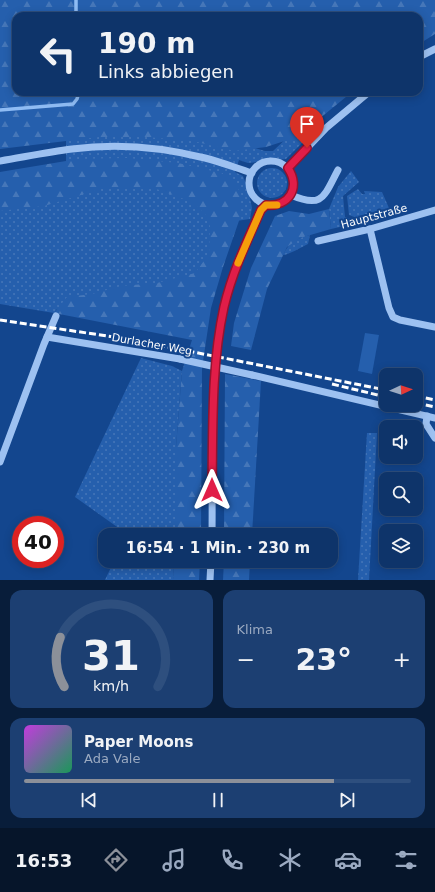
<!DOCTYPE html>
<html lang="de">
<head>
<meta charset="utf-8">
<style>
	body { margin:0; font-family:"DejaVu Sans",sans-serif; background:#1c3f72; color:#f1f3f6; height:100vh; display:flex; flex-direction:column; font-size:15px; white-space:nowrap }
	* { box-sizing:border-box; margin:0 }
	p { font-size:13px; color:#9baac1 }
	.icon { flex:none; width:22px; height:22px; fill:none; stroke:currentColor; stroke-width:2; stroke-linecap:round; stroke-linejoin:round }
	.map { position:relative; height:580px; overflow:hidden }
	.details { display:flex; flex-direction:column; gap:10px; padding:10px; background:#081d3a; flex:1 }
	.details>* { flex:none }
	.guide { position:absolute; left:12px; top:12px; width:411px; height:84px; border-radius:12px; box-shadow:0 2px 10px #0003,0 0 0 1px #2e4f7e; background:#0e346a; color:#f1f3f6; overflow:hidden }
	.needle { width:26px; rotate:86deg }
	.buttons { position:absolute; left:379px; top:368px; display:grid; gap:8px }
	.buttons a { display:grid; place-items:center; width:44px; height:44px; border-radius:8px; background:#0e346a; box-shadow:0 2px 10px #0003,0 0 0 1px #2e4f7e; font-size:20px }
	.speed { position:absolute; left:12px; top:516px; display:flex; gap:8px; font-size:20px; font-weight:700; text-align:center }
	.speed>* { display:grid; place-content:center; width:52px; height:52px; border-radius:50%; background:#0e346a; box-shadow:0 2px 10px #0003,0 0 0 1px #2e4f7e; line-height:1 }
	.speed .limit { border:6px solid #d22; background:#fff; color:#111 }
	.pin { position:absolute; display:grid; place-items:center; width:34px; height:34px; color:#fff; margin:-41px -17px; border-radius:50% 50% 50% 0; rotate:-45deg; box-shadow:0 0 4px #0007 }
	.pin .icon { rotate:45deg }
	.me { position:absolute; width:44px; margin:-22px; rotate:0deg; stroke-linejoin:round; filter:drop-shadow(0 0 3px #0008) }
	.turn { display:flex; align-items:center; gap:14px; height:84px; padding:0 20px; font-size:18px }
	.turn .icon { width:52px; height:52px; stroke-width:2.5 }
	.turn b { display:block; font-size:28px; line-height:34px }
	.big { font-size:30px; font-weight:700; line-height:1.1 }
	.details .card { flex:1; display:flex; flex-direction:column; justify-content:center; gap:6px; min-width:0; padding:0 14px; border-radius:12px; background:#1c3f72 }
	.details .dial { align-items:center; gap:0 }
	.dial svg { height:104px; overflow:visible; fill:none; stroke:#2e4f7e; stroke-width:7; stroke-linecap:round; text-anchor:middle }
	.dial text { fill:#f1f3f6; stroke:none }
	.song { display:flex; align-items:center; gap:12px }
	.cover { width:48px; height:48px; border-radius:6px; background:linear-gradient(135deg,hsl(290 70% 55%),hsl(150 70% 35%)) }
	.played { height:4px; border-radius:2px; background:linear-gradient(90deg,#8c9099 80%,#2e4f7e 80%) }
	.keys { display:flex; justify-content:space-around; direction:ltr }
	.heat { display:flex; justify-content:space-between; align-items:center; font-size:22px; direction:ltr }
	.details .tiles { flex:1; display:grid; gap:10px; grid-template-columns:1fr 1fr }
	.card:last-child { grid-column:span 2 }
	.trip { position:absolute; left:98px; top:528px; width:240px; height:40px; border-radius:12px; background:#0e346a; box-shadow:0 2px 10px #0003,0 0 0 1px #2e4f7e; font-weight:700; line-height:40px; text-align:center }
	.tab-bar { display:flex; height:64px; justify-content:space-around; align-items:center; background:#06152a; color:#9baac1 }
	.tab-bar .icon { width:28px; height:28px }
	.tab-bar .selected { color:#8c9099 }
	.tab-bar b { font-size:18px; color:#f1f3f6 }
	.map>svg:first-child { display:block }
	.grass { fill:url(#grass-dots) }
	.forest { fill:url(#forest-firs) }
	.green { fill:#255fad }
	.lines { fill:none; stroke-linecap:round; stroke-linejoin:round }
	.stream { stroke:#8fbcf4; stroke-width:3.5 }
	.minor { stroke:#9dc1f1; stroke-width:7 }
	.rail { stroke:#fff; stroke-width:3; stroke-dasharray:7 3; stroke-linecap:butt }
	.minor-bridge { stroke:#9dc1f1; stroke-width:7 }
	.route-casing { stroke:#92132f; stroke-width:10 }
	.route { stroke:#e11d48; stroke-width:7 }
	.slow { stroke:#f59e0b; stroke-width:7 }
	.labels { text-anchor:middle; stroke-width:4; stroke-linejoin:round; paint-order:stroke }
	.street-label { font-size:11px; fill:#fff; stroke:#13468e }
</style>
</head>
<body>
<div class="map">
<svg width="435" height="580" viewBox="0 0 435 580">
	<defs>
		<pattern id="grass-dots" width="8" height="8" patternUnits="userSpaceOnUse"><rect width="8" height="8" fill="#255fad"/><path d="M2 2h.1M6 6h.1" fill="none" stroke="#4677b9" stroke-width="1.8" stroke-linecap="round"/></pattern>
		<pattern id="forest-firs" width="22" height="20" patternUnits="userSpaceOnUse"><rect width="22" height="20" fill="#255fad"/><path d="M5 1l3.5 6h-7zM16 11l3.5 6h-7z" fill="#4677b9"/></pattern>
	</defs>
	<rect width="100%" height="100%" fill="#13468e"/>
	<g class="grass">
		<polygon points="306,120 315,130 286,159 248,163 239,160 235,172 243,176 248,189 252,208 250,219 229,222 206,279 57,309 54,313 0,304 0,200 66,193 66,135 122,128 244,145 265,151 273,151"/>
		<circle cx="272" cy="183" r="15"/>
		<polygon points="351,171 359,182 343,196 345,217 357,221 357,223 331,229 329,209 338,187"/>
		<polygon points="358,189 362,194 365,194 364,191 382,192 392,215 378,218 377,213 357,218 349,215 347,196"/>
		<path d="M310 235 308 244C302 247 288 255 283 255 289 242 297 238 310 235Z"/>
		<polygon points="141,358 172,366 182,371 176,447 176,535 122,535 120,529 75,497"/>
		<polygon points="367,433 377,433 369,580 358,580"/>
		<polygon points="114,561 174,561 173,580 105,580"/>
	</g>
	<g class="forest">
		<polygon points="0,0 435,0 435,34 419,44 419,16 16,16 16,92 352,92 297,137 266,147 234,151 193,141 146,137 99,137 0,149"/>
		<polygon points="127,158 178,163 221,173 233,179 241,194 241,215 223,267 211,308 202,368 201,535 176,535 176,447 182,371 192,340 54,313 67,297 92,294 121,286 157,283 195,273 209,254 210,226 205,214 192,202 151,187 101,189 44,206 0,211 0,172 78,159"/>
		<polygon points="329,209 331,229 300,238 287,247 267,289 251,350 231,346 234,323 251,268 275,216 289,211 309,214"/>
		<polygon points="225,374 261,381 252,535 224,535"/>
		<polygon points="174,561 200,561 199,580 173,580"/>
		<polygon points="224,561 250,561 249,580 223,580"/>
	</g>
	<polygon class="green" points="365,333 379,335 372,374 358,371"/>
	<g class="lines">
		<g class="stream">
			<polyline points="76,0 76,16"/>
			<polyline points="0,110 73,104 77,99 79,92"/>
		</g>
		<g class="minor">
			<polyline points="419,57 435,49"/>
			<circle cx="271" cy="183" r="22"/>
			<path d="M0 161C24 157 48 152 72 149 116 143 162 147 205 158 221 162 236 168 252 173"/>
			<polyline points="288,168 326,128 369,92"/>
			<path d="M291 195C323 209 324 196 338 170"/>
			<polyline points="370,229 389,308 393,317 400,320 435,327"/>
			<polyline points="318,241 370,229 435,210"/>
			<polyline points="47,337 180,359"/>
			<polyline points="252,375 435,418"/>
			<polyline points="427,416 426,424 435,438"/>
			<polyline points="0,462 44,344 56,316"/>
			<path d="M212 535C213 461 208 379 224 307 232 273 247 241 261 210L266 205"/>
			<polyline points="210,580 211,561"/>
		</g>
		<g class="rail">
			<polyline points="0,320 127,339 386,390"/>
			<polyline points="332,384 386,397"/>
			<polyline points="416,396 435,400"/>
			<polyline points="416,403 435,407"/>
		</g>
		<polyline class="minor-bridge" points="180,359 252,375"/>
	</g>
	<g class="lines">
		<g class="route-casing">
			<path id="route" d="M212 490C213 429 211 366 224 307 232 273 247 241 261 210L266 205C289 207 301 188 288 168L307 148"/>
		</g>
		<use href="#route" class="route"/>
		<polyline class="slow" points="238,263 261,210 266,205 277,205"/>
	</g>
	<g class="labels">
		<g class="street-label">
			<text transform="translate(374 216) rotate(-15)" y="4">Hauptstraße</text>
			<text transform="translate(152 344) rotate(10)" y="4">Durlacher Weg</text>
		</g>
	</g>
</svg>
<div class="buttons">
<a><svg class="needle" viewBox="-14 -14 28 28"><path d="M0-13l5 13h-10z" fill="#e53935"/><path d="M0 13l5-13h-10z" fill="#9baac1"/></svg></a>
<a><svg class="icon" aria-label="sound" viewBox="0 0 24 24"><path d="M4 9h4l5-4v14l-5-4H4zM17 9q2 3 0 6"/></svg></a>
<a><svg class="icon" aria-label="search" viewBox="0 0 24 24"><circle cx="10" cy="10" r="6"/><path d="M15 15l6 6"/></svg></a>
<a><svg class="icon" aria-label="layers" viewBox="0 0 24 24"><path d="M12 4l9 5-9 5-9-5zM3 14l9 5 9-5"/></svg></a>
</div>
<div class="speed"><div class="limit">40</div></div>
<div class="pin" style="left:307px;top:148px;background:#d93025"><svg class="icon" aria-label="arrive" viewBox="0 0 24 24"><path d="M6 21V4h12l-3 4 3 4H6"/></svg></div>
<svg class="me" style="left:212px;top:490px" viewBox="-20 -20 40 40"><path d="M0-17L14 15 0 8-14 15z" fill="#e11d48" stroke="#fff" stroke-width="4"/></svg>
<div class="trip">16:54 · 1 Min. · 230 m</div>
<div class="guide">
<div class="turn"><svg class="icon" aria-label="left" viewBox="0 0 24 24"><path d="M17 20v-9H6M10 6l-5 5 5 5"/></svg><div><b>190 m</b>Links abbiegen</div></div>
</div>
</div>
<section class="details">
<div class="tiles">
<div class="card dial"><svg viewBox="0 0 100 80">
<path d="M14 69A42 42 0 1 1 86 69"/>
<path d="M14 69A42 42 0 0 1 11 31" stroke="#8c9099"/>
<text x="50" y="56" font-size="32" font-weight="700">31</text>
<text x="50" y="72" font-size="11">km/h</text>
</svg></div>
<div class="card"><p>Klima</p>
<div class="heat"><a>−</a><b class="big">23°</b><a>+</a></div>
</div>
<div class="card">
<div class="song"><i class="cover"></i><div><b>Paper Moons</b><p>Ada Vale</p></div></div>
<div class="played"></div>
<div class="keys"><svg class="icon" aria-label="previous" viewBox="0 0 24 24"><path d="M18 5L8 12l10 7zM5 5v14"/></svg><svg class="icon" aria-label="pause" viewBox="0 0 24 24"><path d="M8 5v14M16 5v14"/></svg><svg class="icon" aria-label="next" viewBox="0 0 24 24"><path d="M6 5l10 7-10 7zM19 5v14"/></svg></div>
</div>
</div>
</section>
<nav class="tab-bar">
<b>16:53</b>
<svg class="icon selected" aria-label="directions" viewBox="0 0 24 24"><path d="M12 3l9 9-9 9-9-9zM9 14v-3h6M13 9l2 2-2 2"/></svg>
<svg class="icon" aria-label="music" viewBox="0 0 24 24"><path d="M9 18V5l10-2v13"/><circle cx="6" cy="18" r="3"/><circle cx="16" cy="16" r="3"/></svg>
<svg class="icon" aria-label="phone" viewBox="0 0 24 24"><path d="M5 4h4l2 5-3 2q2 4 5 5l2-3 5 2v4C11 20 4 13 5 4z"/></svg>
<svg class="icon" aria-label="climate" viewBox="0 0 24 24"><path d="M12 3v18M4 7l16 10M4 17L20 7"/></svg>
<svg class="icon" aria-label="car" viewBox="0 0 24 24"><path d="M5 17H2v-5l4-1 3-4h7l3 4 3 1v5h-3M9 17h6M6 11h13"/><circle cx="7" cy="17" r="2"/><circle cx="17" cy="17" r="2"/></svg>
<svg class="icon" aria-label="filters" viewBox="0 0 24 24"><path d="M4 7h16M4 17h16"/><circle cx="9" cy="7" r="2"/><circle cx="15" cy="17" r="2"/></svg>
</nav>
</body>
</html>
